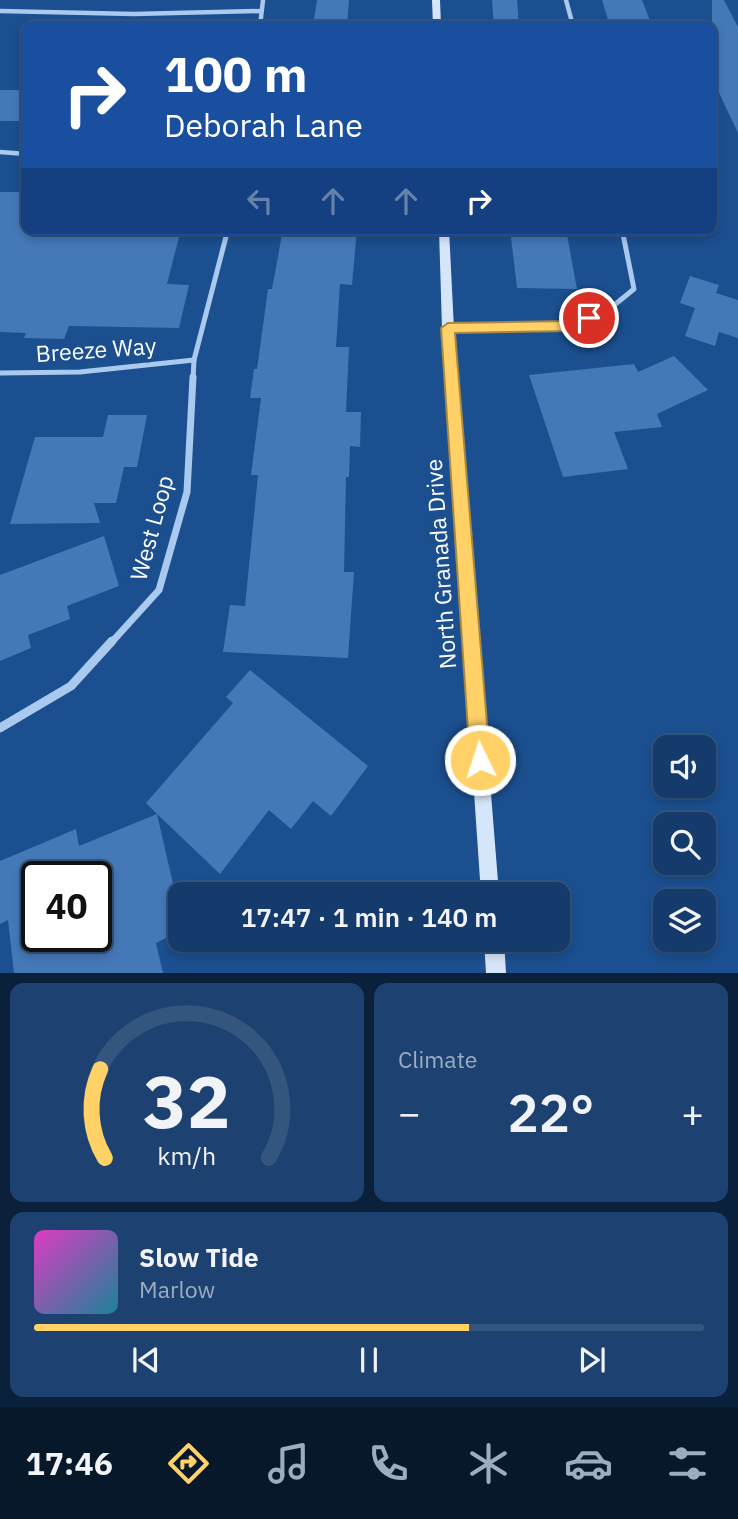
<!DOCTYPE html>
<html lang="en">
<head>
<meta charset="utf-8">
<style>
	body { margin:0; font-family:"IBM Plex Sans",sans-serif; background:#1d4271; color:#f1f3f6; height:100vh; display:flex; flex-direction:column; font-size:26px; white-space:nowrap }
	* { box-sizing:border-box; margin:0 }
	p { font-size:23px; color:#9dadc1 }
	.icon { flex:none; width:38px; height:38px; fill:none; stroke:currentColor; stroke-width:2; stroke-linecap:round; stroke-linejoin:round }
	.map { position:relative; height:973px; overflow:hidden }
	.drawer { display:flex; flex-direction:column; gap:10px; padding:10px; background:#0b203b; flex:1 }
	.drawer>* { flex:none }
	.hud { position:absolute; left:21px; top:21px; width:696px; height:214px; border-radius:14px; box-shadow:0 4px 10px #0003,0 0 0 2px #33557e; background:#1a4fa0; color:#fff; overflow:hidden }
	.controls { position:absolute; left:653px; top:735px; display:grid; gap:14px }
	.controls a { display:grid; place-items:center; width:63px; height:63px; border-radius:14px; background:#143b6b; box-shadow:0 4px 10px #0003,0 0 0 2px #33557e; font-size:35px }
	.speed { position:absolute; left:21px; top:861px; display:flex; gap:14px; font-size:35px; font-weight:700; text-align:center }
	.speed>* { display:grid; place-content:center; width:91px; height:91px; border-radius:50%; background:#143b6b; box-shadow:0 4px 10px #0003,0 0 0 2px #33557e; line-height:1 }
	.speed .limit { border:4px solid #111; border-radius:10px; background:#fff; color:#111 }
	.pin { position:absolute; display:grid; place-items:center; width:60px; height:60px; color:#fff; margin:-30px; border:4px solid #fff; border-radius:50%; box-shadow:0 2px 7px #0007 }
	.me { position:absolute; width:77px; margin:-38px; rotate:356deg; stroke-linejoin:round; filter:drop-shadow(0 0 5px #0008) }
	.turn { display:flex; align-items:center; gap:24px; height:147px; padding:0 28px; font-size:32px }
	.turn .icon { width:91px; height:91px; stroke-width:2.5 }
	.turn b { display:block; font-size:49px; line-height:60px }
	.lanes { display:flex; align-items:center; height:66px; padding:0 28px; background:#0003; justify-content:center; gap:35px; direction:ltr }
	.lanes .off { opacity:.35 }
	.big { font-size:52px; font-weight:600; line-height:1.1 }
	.drawer .widget { flex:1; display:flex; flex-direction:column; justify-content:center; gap:10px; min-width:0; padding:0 24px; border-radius:14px; background:#1d4271 }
	.drawer .dial { align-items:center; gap:0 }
	.dial svg { height:182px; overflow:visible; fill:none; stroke:#33557e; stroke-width:7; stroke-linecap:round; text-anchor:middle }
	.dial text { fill:#f1f3f6; stroke:none }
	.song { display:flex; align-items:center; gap:21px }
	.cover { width:84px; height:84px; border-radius:10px; background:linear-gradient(135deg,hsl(310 70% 55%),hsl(190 70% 35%)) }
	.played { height:7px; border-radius:4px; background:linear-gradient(90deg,#ffd166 65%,#33557e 65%) }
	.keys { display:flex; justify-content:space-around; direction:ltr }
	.heat { display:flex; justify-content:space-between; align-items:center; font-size:38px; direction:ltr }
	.drawer .tiles { flex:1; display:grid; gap:10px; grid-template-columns:1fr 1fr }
	.widget:last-child { grid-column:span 2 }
	.trip { position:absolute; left:168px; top:882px; width:402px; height:70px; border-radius:14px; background:#143b6b; box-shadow:0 4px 10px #0003,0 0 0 2px #33557e; font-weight:600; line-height:70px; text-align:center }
	.dock { display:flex; height:112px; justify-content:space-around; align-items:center; background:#08182b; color:#9dadc1 }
	.dock .icon { width:49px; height:49px }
	.dock .current { color:#ffd166 }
	.dock b { font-size:32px; color:#f1f3f6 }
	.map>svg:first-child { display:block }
	.building { fill:#4478b7; fill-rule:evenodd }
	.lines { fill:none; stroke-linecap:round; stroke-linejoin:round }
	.street-far3 { stroke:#a9c9ee; stroke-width:4.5 }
	.street-far2 { stroke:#a9c9ee; stroke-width:5 }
	.street-far1 { stroke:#a9c9ee; stroke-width:7 }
	.street { stroke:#a9c9ee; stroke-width:9 }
	.secondary { fill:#d6e6fa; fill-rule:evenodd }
	.route { fill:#ffd166; stroke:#a68842; stroke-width:2 }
	.labels { text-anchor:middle; stroke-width:7; stroke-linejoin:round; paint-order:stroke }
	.street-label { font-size:23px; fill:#fff; stroke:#1b4f8f }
</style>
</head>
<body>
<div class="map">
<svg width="738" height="973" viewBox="0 0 738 973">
	<rect width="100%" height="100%" fill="#1b4f8f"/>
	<g class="building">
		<polygon points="317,0 349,0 347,26 313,26"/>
		<polygon points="492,0 517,0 519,26 494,26"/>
		<polygon points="602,0 642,0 652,26 610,26"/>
		<polygon points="712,0 724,0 738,27 738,133 712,78"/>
		<rect x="0" y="90" width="26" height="31"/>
		<polygon points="0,192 26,192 26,229 181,229 167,284 189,285 179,328 69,326 64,339 24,338 26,333 0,332"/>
		<polygon points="283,229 357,229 352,285 340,284 336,347 349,347 346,412 361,412 360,447 350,446 349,477 346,477 344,572 354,572 348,658 223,652 230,605 245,606 258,475 251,475 261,398 250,398 254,369 257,369 268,289 272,289"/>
		<polygon points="510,229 566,229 577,289 517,288"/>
		<polygon points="690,276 719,285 716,293 738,300 738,338 719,332 715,346 685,336 695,308 680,303"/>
		<polygon points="674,356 708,390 657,414 662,427 614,432 628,469 563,477 529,375 634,364 638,372"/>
		<polygon points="108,415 147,415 137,467 124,467 116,503 94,503 100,523 10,524 35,437 103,437"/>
		<polygon points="104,536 119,586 67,606 70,619 28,635 31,648 0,661 0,575"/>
		<path d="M250 670 368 766 331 816 313 801 291 829 269 810 220 874 157 814 180 914V931L156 943 163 973H14L8 920 0 924V861L76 829 79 846 157 814 146 803 233 703 226 697ZM37 877H96V936H37Z"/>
	</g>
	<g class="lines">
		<g class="street-far3">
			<polyline points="566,0 573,26"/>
			<polyline points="0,11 134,14 261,11"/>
			<polyline points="260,26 263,0"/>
			<polyline points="0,152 26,154"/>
		</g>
		<g class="street-far2">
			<polyline points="448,329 570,326 607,311 634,289 622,229"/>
			<polyline points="0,373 80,372 194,360"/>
			<polyline points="193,379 194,360 228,229"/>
		</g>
		<polyline class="street-far1" points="111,643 159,590 187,492 193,377"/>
		<polyline class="street" points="0,728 71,686 112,641"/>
		<g class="secondary">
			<polygon points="432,0 440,0 441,26 433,26"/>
			<polygon points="439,229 449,229 454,329 499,894 481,894 442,329"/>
			<polygon points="484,940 504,940 506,973 486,973"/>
		</g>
	</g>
	<polygon class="route" points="589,314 595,318 593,322 570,331 455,333 490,760 487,766 480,769 473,766 470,760 441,328 448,323 568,321"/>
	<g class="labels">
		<g class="street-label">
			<text transform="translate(96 350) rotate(-4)" y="8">Breeze Way</text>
			<text transform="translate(152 528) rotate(-75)" y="8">West Loop</text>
			<text transform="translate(441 564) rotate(-94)" y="8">North Granada Drive</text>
		</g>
	</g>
</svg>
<div class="controls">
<a><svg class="icon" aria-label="sound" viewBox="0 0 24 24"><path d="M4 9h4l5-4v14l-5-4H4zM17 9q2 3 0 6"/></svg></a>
<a><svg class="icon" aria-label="search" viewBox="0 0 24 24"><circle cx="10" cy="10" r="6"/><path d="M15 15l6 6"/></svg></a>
<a><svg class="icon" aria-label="layers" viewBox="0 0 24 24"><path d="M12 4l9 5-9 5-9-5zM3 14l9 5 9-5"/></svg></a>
</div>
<div class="speed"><div class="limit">40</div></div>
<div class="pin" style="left:589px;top:318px;background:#d93025"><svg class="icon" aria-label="arrive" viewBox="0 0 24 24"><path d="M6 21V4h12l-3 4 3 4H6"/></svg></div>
<svg class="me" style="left:480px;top:760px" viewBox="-20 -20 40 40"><circle r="17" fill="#ffd166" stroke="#fff" stroke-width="3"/><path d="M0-11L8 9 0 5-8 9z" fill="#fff"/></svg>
<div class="trip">17:47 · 1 min · 140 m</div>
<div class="hud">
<div class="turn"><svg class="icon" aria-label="right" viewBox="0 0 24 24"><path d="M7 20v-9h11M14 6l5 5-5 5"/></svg><div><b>100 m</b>Deborah Lane</div></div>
<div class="lanes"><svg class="icon off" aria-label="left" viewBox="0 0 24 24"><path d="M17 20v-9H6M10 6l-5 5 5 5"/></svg><svg class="icon off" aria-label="ahead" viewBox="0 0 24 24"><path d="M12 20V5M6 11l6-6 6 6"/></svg><svg class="icon off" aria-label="ahead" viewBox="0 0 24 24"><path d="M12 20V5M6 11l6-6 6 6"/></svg><svg class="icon" aria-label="right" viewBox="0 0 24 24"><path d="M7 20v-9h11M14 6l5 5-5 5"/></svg></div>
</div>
</div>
<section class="drawer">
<div class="tiles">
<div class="widget dial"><svg viewBox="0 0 100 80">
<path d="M14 69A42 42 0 1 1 86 69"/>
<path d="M14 69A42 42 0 0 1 12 30" stroke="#ffd166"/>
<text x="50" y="56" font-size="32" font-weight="700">32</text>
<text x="50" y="72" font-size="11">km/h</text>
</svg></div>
<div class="widget"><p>Climate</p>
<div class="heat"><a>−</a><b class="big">22°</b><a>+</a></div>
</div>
<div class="widget">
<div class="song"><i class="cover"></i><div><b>Slow Tide</b><p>Marlow</p></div></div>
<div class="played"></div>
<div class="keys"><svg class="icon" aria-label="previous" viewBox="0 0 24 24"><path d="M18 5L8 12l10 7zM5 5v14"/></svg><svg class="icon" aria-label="pause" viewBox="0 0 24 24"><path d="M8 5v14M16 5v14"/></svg><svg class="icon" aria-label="next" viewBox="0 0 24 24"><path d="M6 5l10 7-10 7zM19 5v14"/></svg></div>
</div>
</div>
</section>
<nav class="dock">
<b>17:46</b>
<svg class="icon current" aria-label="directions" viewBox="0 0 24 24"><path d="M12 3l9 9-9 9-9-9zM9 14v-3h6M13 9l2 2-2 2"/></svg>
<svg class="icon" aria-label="music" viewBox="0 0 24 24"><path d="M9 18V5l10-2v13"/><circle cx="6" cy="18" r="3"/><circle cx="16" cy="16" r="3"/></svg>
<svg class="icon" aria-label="phone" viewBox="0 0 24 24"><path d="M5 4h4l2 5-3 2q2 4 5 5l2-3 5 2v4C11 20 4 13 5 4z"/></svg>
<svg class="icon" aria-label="climate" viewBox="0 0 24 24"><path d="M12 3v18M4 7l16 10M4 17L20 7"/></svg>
<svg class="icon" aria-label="car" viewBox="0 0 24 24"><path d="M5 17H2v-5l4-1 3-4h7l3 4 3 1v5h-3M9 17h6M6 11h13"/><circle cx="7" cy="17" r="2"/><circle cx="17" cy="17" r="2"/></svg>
<svg class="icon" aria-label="filters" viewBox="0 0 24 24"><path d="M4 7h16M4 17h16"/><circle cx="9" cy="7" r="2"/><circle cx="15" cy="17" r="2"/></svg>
</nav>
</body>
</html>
